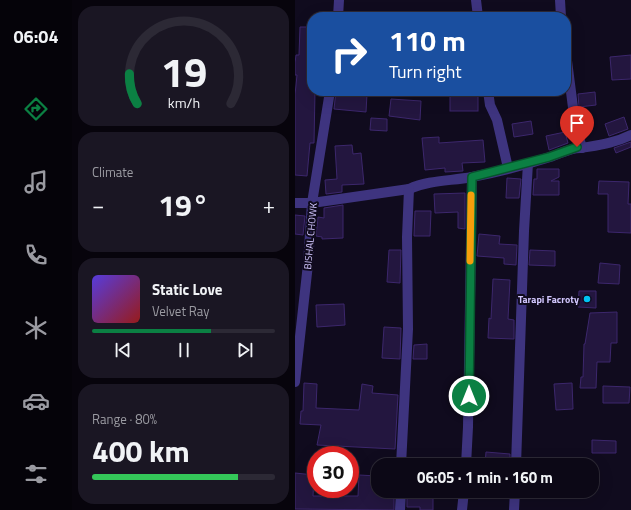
<!DOCTYPE html>
<html lang="en">
<head>
<meta charset="utf-8">
<style>
	body { margin:0; font-family:"Titillium Web",sans-serif; background:#1a1623; color:#f1f3f6; height:100vh; display:flex; flex-direction:column; font-size:15px; white-space:nowrap }
	* { box-sizing:border-box; margin:0 }
	p { font-size:13px; color:#9a9aa1 }
	.icon { flex:none; width:22px; height:22px; fill:none; stroke:currentColor; stroke-width:2; stroke-linecap:round; stroke-linejoin:round }
	.map { position:relative; flex:1; overflow:hidden }
	.panel { display:flex; flex-direction:column; gap:6px; padding:6px; background:#07040c; width:223px }
	.panel>* { flex:none }
	.hud { position:absolute; left:12px; top:12px; width:264px; height:84px; border-radius:16px; box-shadow:0 4px 16px #0002,0 0 0 1px #2c2935; background:#1a4fa0; color:#fff; overflow:hidden }
	.speed { position:absolute; left:12px; top:446px; display:flex; gap:8px; font-size:20px; font-weight:700; text-align:center }
	.speed>* { display:grid; place-content:center; width:52px; height:52px; border-radius:50%; background:#0c0816; box-shadow:0 4px 16px #0002,0 0 0 1px #2c2935; line-height:1 }
	.speed .limit { border:6px solid #d22; background:#fff; color:#111 }
	.pin { position:absolute; display:grid; place-items:center; width:34px; height:34px; color:#fff; margin:-41px -17px; border-radius:50% 50% 50% 0; rotate:-45deg; box-shadow:0 0 4px #0007 }
	.pin .icon { rotate:45deg }
	.me { position:absolute; width:44px; margin:-22px; rotate:0deg; stroke-linejoin:round; filter:drop-shadow(0 0 3px #0008) }
	.turn { display:flex; align-items:center; gap:14px; height:84px; padding:0 16px; font-size:18px }
	.turn .icon { width:52px; height:52px; stroke-width:2.5 }
	.turn b { display:block; font-size:28px; line-height:34px }
	.big { font-size:30px; font-weight:700; line-height:1.1 }
	.panel .tile { flex:1; display:flex; flex-direction:column; justify-content:center; gap:6px; min-width:0; padding:0 14px; border-radius:16px; background:#1a1623 }
	.panel .dial { align-items:center; gap:0 }
	.dial svg { height:104px; overflow:visible; fill:none; stroke:#2c2935; stroke-width:7; stroke-linecap:round; text-anchor:middle }
	.dial text { fill:#f1f3f6; stroke:none }
	.song { display:flex; align-items:center; gap:12px }
	.cover { width:48px; height:48px; border-radius:6px; background:linear-gradient(135deg,hsl(250 70% 55%),hsl(0 70% 35%)) }
	.played { height:4px; border-radius:2px; background:linear-gradient(90deg,#0b8043 65%,#2c2935 65%) }
	.keys { display:flex; justify-content:space-around; direction:ltr }
	.heat { display:flex; justify-content:space-between; align-items:center; font-size:22px; direction:ltr }
	.charge { height:6px; border-radius:3px; background:linear-gradient(90deg,#34c759 80%,#2c2935 0) }
	.trip { position:absolute; left:76px; top:458px; width:228px; height:40px; border-radius:16px; background:#0c0816; box-shadow:0 4px 16px #0002,0 0 0 1px #2c2935; font-weight:700; line-height:40px; text-align:center }
	main { display:flex; flex:1; min-height:0 }
	.dock { display:flex; flex-direction:column; width:72px; justify-content:space-around; align-items:center; background:#050309; color:#9a9aa1 }
	.dock .icon { width:28px; height:28px }
	.dock .selected { color:#0b8043 }
	.dock b { font-size:18px; color:#f1f3f6 }
	.map>svg:first-child { display:block }
	.building { fill:#23163f; stroke:#3c276c }
	.lines { fill:none; stroke-linecap:round; stroke-linejoin:round }
	.street { stroke:#3e347f; stroke-width:10 }
	.route-casing { stroke:#07532c; stroke-width:10 }
	.route { stroke:#0b8043; stroke-width:7 }
	.slow { stroke:#f59e0b; stroke-width:7 }
	.poi-dot { fill:#00c4f3; stroke:#100b1e; stroke-width:1.5 }
	.labels { text-anchor:middle; stroke-width:4; stroke-linejoin:round; paint-order:stroke }
	.street-label { font-size:10px; fill:#d3c8ff; stroke:#100b1e }
	.poi-label { font-size:10px; font-weight:bold; fill:#d3c8ff; stroke:#100b1e; text-anchor:end }
</style>
</head>
<body>
<main>
<nav class="dock">
<b>06:04</b>
<svg class="icon selected" aria-label="directions" viewBox="0 0 24 24"><path d="M12 3l9 9-9 9-9-9zM9 14v-3h6M13 9l2 2-2 2"/></svg>
<svg class="icon" aria-label="music" viewBox="0 0 24 24"><path d="M9 18V5l10-2v13"/><circle cx="6" cy="18" r="3"/><circle cx="16" cy="16" r="3"/></svg>
<svg class="icon" aria-label="phone" viewBox="0 0 24 24"><path d="M5 4h4l2 5-3 2q2 4 5 5l2-3 5 2v4C11 20 4 13 5 4z"/></svg>
<svg class="icon" aria-label="climate" viewBox="0 0 24 24"><path d="M12 3v18M4 7l16 10M4 17L20 7"/></svg>
<svg class="icon" aria-label="car" viewBox="0 0 24 24"><path d="M5 17H2v-5l4-1 3-4h7l3 4 3 1v5h-3M9 17h6M6 11h13"/><circle cx="7" cy="17" r="2"/><circle cx="17" cy="17" r="2"/></svg>
<svg class="icon" aria-label="filters" viewBox="0 0 24 24"><path d="M4 7h16M4 17h16"/><circle cx="9" cy="7" r="2"/><circle cx="15" cy="17" r="2"/></svg>
</nav>
<section class="panel">
<div class="tile dial"><svg viewBox="0 0 100 80">
<path d="M14 69A42 42 0 1 1 86 69"/>
<path d="M14 69A42 42 0 0 1 8 46" stroke="#0b8043"/>
<text x="50" y="56" font-size="32" font-weight="700">19</text>
<text x="50" y="72" font-size="11">km/h</text>
</svg></div>
<div class="tile"><p>Climate</p>
<div class="heat"><a>−</a><b class="big">19°</b><a>+</a></div>
</div>
<div class="tile">
<div class="song"><i class="cover"></i><div><b>Static Love</b><p>Velvet Ray</p></div></div>
<div class="played"></div>
<div class="keys"><svg class="icon" aria-label="previous" viewBox="0 0 24 24"><path d="M18 5L8 12l10 7zM5 5v14"/></svg><svg class="icon" aria-label="pause" viewBox="0 0 24 24"><path d="M8 5v14M16 5v14"/></svg><svg class="icon" aria-label="next" viewBox="0 0 24 24"><path d="M6 5l10 7-10 7zM19 5v14"/></svg></div>
</div>
<div class="tile"><p>Range · 80%</p><b class="big">400 km</b><div class="charge"></div></div>
</section>
<div class="map">
<svg width="336" height="510" viewBox="0 0 336 510">
	<rect width="100%" height="100%" fill="#100b1e"/>
	<g class="building">
		<polygon points="5,27 17,27 17,91 20,91 19,143 15,143 12,176 0,175 0,95 2,75 0,75 0,63 1,55 4,55"/>
		<polygon points="336,55 336,79 317,80 315,57"/>
		<polygon points="41,91 72,94 71,112 39,109"/>
		<polygon points="300,92 301,105 284,107 283,94"/>
		<rect x="155" y="96" width="28" height="15"/>
		<polygon points="96,99 126,101 125,120 94,116"/>
		<polygon points="329,117 333,129 314,136 310,124"/>
		<polygon points="76,118 92,119 92,131 75,130"/>
		<polygon points="236,121 238,134 219,137 217,124"/>
		<polygon points="270,132 273,143 254,150 251,136"/>
		<polygon points="144,137 144,143 188,140 190,162 167,163 168,171 150,172 150,168 130,170 127,138"/>
		<polygon points="336,142 336,147 321,153 319,148"/>
		<polygon points="57,145 58,154 66,153 69,184 47,185 47,192 31,194 30,180 42,179 40,146"/>
		<polygon points="242,169 264,169 264,177 256,181 264,181 264,195 238,195 239,179 242,179"/>
		<polygon points="212,178 226,179 224,198 211,198"/>
		<polygon points="304,181 334,182 333,204 336,204 336,233 313,232 313,194 303,194"/>
		<polygon points="170,193 170,229 163,228 163,212 140,213 139,194"/>
		<polygon points="48,205 48,238 27,239 27,237 21,236 23,217 29,218 29,208"/>
		<polygon points="120,211 136,211 135,236 119,236"/>
		<polygon points="0,215 10,216 8,235 0,234"/>
		<polygon points="184,234 205,236 204,244 222,245 221,265 209,264 209,258 182,256"/>
		<polygon points="94,250 106,250 105,283 92,282"/>
		<polygon points="235,250 260,251 260,266 234,265"/>
		<polygon points="305,263 325,265 324,284 303,283"/>
		<polygon points="198,279 215,280 213,319 219,320 219,339 193,338 194,318 196,319"/>
		<polygon points="284,291 301,291 301,308 283,307"/>
		<polygon points="49,304 50,325 22,327 21,305"/>
		<polygon points="322,312 322,343 316,343 315,362 302,362 301,388 285,388 286,377 288,377 289,344 290,344 295,313"/>
		<polygon points="89,327 106,328 105,359 87,358"/>
		<polygon points="132,344 132,359 118,359 119,345"/>
		<polygon points="9,383 22,384 21,408 64,410 67,384 78,386 77,393 103,395 100,449 22,445 26,425 5,424 6,411 8,411"/>
		<polygon points="277,383 278,409 261,410 259,384"/>
		<polygon points="308,386 335,387 334,403 308,403"/>
		<polygon points="297,440 321,441 321,453 297,453"/>
		<polygon points="191,452 215,454 215,465 190,465"/>
		<polygon points="0,473 19,475 18,496 63,496 64,475 82,476 82,491 99,491 99,510 0,509"/>
		<polygon points="112,491 127,491 127,493 138,493 138,510 125,510 125,507 112,507"/>
	</g>
	<g class="lines">
		<g class="street">
			<polyline points="181,0 183,17"/>
			<polyline points="265,0 266,17"/>
			<polyline points="43,17 44,0"/>
			<polyline points="193,91 195,105 202,120 213,168"/>
			<path d="M287 148C304 145 320 143 336 135"/>
			<path d="M0 203H17L114 189C134 180 156 181 177 177 203 172 230 165 255 157 265 154 276 147 287 148L280 123 271 53"/>
			<polyline points="0,382 13,264 17,203 35,91"/>
			<polyline points="106,465 113,329 112,237 114,189"/>
			<polyline points="171,465 173,427 177,177"/>
			<polyline points="221,465 229,231 233,163"/>
			<polyline points="105,510 106,491"/>
			<polyline points="167,510 169,491"/>
			<polyline points="219,510 220,491"/>
		</g>
	</g>
	<g class="lines">
		<g class="route-casing">
			<polyline id="route" points="174,396 177,177 254,157 282,147"/>
		</g>
		<use href="#route" class="route"/>
		<polyline class="slow" points="175,261 176,195"/>
	</g>
	<circle class="poi-dot" cx="292" cy="299" r="4"/>
	<g class="labels">
		<g class="street-label">
			<text transform="translate(15 236) rotate(-85)" y="4">BISHAL CHOWK</text>
		</g>
		<g class="poi-label">
			<text x="284" y="303">Tarapi Facroty</text>
		</g>
	</g>
</svg>
<div class="speed"><div class="limit">30</div></div>
<div class="pin" style="left:282px;top:147px;background:#d93025"><svg class="icon" aria-label="arrive" viewBox="0 0 24 24"><path d="M6 21V4h12l-3 4 3 4H6"/></svg></div>
<svg class="me" style="left:174px;top:396px" viewBox="-20 -20 40 40"><circle r="17" fill="#0b8043" stroke="#fff" stroke-width="3"/><path d="M0-11L8 9 0 5-8 9z" fill="#fff"/></svg>
<div class="trip">06:05 · 1 min · 160 m</div>
<div class="hud">
<div class="turn"><svg class="icon" aria-label="right" viewBox="0 0 24 24"><path d="M7 20v-9h11M14 6l5 5-5 5"/></svg><div><b>110 m</b>Turn right</div></div>
</div>
</div>
</main>
</body>
</html>
